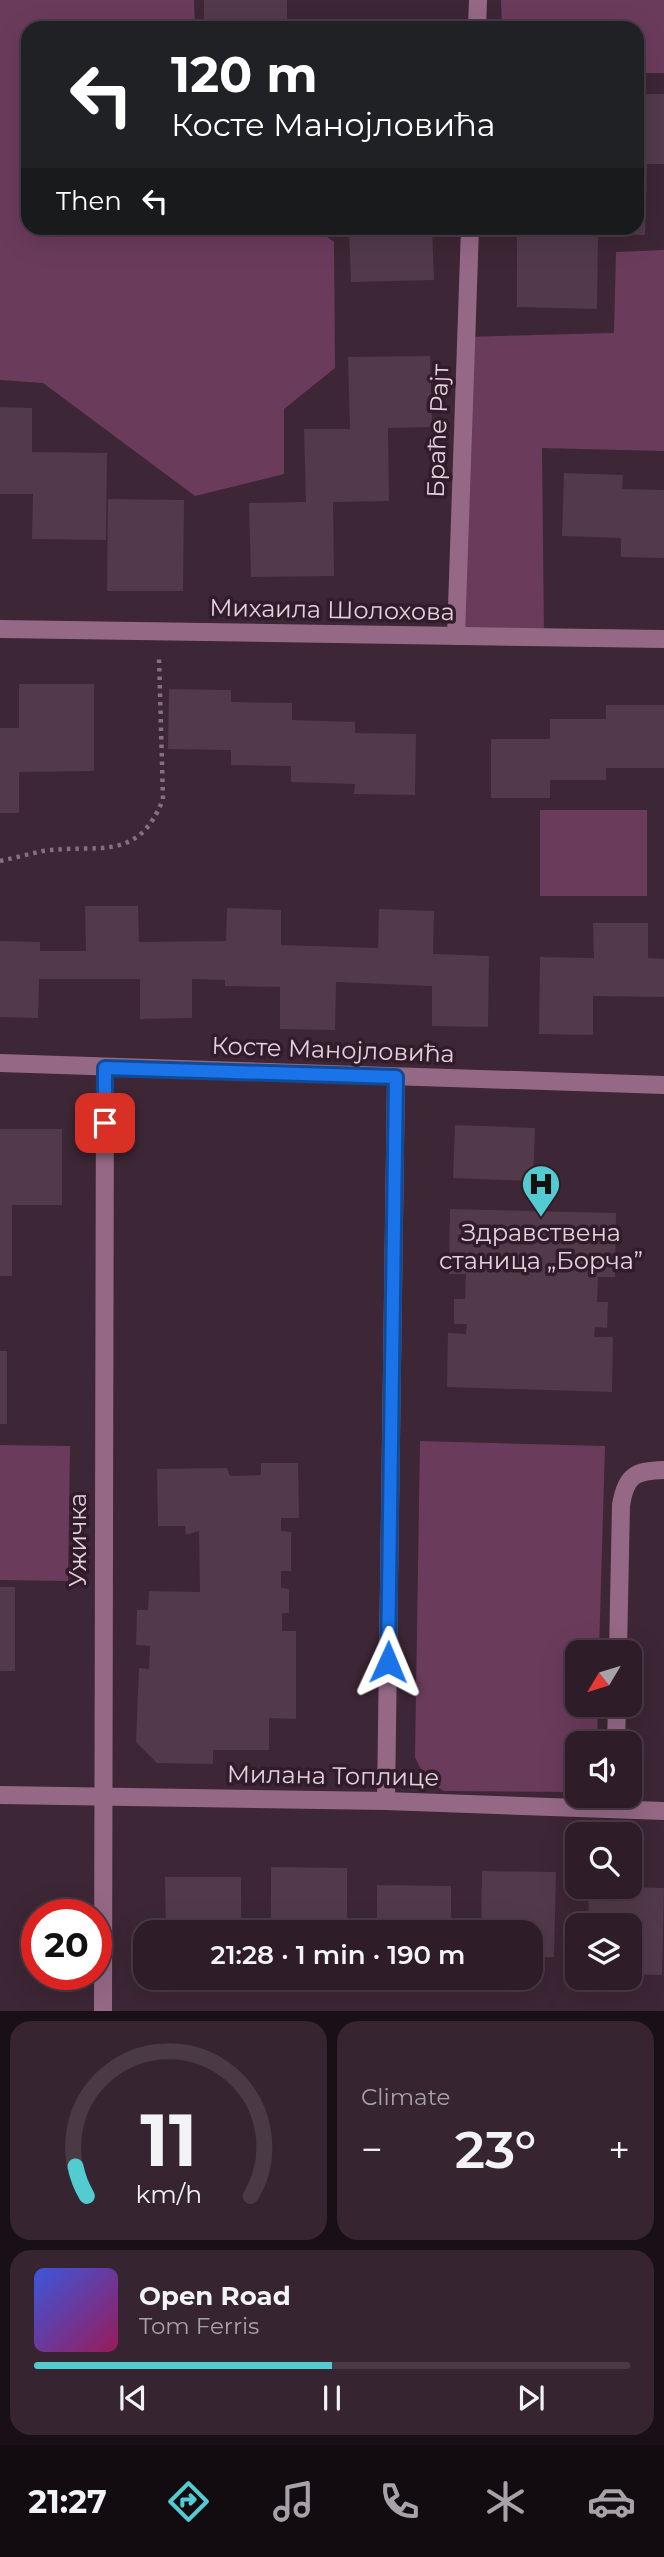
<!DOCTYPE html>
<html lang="en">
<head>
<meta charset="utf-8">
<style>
	body { margin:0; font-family:Montserrat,sans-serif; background:#362530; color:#f1f3f6; height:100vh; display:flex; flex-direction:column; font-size:26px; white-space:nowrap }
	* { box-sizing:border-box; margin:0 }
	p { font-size:23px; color:#a7a1a8 }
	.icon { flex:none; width:38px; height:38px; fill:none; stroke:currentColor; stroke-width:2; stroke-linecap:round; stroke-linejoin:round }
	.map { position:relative; height:2011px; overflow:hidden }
	.sheet { display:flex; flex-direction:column; gap:10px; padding:10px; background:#190f16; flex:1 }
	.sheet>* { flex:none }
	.top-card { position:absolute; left:21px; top:21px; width:623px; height:214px; border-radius:21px; box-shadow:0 7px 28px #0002,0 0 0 2px #493a45; background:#202124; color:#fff; overflow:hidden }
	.needle { width:46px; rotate:232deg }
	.buttons { position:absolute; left:565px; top:1640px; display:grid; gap:14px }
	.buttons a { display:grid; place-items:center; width:77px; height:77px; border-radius:14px; background:#2e1c28; box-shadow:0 7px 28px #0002,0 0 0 2px #493a45; font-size:35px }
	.speed { position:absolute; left:21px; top:1899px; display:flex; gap:14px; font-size:35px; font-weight:700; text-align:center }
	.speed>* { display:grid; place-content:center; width:91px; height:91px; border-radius:50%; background:#2e1c28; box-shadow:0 7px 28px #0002,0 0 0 2px #493a45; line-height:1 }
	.speed .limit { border:10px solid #d22; background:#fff; color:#111 }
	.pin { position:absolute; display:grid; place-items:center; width:60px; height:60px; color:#fff; margin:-30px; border-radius:14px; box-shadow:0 4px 10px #0006 }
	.me { position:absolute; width:77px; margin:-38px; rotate:1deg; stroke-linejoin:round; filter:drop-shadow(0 0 5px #0008) }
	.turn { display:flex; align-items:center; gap:24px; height:147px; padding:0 35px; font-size:32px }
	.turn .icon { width:91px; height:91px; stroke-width:2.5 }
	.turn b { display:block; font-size:49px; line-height:60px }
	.then { display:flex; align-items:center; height:66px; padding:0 35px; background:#0003; gap:14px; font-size:26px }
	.big { font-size:52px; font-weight:600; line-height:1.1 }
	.sheet .widget { flex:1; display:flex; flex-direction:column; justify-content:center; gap:10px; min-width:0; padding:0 24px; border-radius:21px; background:#362530 }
	.sheet .dial { align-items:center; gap:0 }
	.dial svg { height:182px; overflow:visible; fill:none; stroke:#493a45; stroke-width:7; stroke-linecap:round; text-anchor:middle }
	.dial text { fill:#f1f3f6; stroke:none }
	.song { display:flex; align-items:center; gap:21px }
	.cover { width:84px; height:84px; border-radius:10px; background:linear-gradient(135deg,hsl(230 70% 55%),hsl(330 70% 35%)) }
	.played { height:7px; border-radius:4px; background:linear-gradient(90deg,#52ccd0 50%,#493a45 50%) }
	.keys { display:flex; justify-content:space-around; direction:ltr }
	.heat { display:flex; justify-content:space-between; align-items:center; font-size:38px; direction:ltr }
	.sheet .tiles { flex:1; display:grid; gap:10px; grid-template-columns:1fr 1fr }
	.widget:last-child { grid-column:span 2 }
	.trip { position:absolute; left:133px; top:1920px; width:410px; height:70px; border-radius:21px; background:#2e1c28; box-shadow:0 7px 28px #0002,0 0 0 2px #493a45; font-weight:600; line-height:70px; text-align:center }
	.tab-bar { display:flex; height:112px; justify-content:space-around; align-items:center; background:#120b10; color:#a7a1a8 }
	.tab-bar .icon { width:49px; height:49px }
	.tab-bar .active { color:#52ccd0 }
	.tab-bar b { font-size:32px; color:#f1f3f6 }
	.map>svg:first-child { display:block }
	.green { fill:#6b3b5c }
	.building { fill:#523a4a }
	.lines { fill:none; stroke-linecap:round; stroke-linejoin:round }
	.path { stroke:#85717e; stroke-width:4.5; stroke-dasharray:3.5 5; stroke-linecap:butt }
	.minor { stroke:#956986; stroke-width:18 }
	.route-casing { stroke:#114b97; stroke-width:18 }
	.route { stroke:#1a73e8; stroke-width:12 }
	.labels { text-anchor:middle; stroke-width:7; stroke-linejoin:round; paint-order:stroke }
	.street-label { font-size:24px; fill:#e1d1db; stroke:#321c2b }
	.poi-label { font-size:24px; fill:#e1d1db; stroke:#321c2b }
</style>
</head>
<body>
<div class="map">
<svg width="664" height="2011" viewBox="0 0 664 2011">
	<rect width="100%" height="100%" fill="#3d2635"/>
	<g class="green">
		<polygon points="0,0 194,0 195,28 28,28 28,228 315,228 334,242 335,368 284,409 284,474 195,496 43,383 0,380"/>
		<polygon points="501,0 664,0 664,73 637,73 637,28 502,28"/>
		<polygon points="664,250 664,451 542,448 544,637 456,636 466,337 614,333 616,252"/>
		<rect x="540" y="810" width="107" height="86"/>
		<path d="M420 1441 605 1446 599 1652H578V1704L598 1705 597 1743H578L577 1792 444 1791C428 1782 422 1773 415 1757Z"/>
		<polygon points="0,1445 70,1446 68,1581 0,1580"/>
	</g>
	<g class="building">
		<rect x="204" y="0" width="83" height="28"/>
		<polygon points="637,94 664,94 664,164 647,164 645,235 598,234 597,309 517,307 517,233 563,233 563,228 637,228"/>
		<polygon points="349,228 432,228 434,280 351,282"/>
		<polygon points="430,356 432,427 388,428 389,501 333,502 334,576 251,577 249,503 306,502 304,429 350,429 348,357"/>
		<polygon points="0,407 32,408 32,452 107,453 106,540 32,539 33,494 0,494"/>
		<polygon points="564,473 623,475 622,489 664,490 664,558 621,557 621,538 562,536"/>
		<polygon points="108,499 184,500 183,591 107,591"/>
		<polygon points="19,684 94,684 94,771 19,772 19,813 0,813 0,728 19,728"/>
		<polygon points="169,689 231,690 231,702 292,703 292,720 355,722 355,733 416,734 415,795 354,794 355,784 291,782 291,766 231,765 231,750 168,749"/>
		<polygon points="606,705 664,705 664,768 606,768 606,780 550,780 550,798 491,798 491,739 550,739 550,719 606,719"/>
		<polygon points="85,906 138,906 139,942 226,941 227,908 281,910 281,945 378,948 379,909 434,911 433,954 489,956 488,1027 432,1026 432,986 336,982 335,1030 280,1029 280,987 225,986 225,980 192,979 192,1018 140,1019 140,979 39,979 38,1018 0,1017 0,941 40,942 40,951 86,951"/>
		<polygon points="593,923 648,923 648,958 664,959 664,997 593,996 593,1035 539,1034 540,957 594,958"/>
		<polygon points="455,1125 535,1128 533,1181 453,1178"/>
		<polygon points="0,1129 62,1129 62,1205 12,1205 12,1276 0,1276"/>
		<polygon points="450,1209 616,1213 615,1277 598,1277 597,1302 608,1302 607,1328 595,1327 594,1337 613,1337 612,1392 447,1387 448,1333 466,1334 467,1324 454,1324 454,1299 465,1299 466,1274 449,1274"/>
		<rect x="0" y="1351" width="7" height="73"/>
		<polygon points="261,1463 298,1463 299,1518 281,1518 281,1531 291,1532 291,1571 281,1571 281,1588 289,1589 289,1613 282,1613 282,1631 296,1631 296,1719 269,1718 269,1750 213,1750 213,1764 157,1763 136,1742 139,1668 149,1669 150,1646 136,1645 137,1610 148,1610 149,1591 200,1592 199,1531 186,1535 185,1526 158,1526 157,1469 227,1468 230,1476 261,1475"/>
		<rect x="0" y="1587" width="15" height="84"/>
		<polygon points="271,1867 347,1868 347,1932 271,1932"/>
		<polygon points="482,1871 556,1872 554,1957 530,1957 530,1932 481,1932"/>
		<polygon points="165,1877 241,1877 241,1932 166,1932"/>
		<polygon points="377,1885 451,1886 451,1932 377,1932"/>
		<polygon points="589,1886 664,1888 662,1975 630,1974 630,1925 588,1925"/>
	</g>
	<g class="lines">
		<path class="path" d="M0 861C14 858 29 854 43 851 97 843 138 864 163 799L159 657"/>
		<g class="minor">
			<polyline points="477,28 478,0"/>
			<polyline points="0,629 664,639"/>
			<polyline points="456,636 470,228"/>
			<polyline points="0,1063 664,1085"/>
			<path d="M618 1652 621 1505C626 1475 635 1471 664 1470"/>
			<polyline points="616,1743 617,1704"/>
			<polyline points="0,1795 386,1801 664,1811"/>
			<polyline points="386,1801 396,1077"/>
			<polyline points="103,2011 105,1068"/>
		</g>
	</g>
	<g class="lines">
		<g class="route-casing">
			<polyline id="route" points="105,1123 105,1068 396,1077 388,1662"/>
		</g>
		<use href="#route" class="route"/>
	</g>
	<defs>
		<g id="hospital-pin" transform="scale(2.0125)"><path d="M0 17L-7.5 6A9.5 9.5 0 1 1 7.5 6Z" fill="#52ccd0" stroke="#321c2b"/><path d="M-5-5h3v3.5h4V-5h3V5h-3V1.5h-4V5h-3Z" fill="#111"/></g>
	</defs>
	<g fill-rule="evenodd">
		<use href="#hospital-pin" x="541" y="1184"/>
	</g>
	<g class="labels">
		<g class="street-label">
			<text transform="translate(438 431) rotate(-88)" y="8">Браће Рајт</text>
			<text transform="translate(332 610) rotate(1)" y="8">Михаила Шолохова</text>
			<text transform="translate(333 1050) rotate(2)" y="8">Косте Манојловића</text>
			<text transform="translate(78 1540) rotate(-90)" y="8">Ужичка</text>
			<text transform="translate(333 1776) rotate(1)" y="8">Милана Топлице</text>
		</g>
		<g class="poi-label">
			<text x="541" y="1241">Здравствена<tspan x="541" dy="28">станица „Борча”</tspan></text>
		</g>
	</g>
</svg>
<div class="buttons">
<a><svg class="needle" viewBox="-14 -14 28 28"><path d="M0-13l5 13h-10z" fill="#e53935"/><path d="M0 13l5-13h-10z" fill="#a7a1a8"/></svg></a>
<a><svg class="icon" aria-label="sound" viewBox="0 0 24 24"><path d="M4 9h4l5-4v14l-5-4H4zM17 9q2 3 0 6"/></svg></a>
<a><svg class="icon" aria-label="search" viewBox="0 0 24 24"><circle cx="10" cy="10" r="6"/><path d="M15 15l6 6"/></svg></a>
<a><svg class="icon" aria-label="layers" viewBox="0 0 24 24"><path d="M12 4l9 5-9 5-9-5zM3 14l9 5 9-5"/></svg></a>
</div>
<div class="speed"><div class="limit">20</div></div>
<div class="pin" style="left:105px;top:1123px;background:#d93025"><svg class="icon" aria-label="arrive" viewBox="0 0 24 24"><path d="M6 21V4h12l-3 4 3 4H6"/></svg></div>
<svg class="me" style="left:388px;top:1662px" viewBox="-20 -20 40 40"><path d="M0-17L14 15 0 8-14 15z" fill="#1a73e8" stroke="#fff" stroke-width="4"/></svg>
<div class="trip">21:28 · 1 min · 190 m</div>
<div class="top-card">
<div class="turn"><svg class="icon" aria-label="left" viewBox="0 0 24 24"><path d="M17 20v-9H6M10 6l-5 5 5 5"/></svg><div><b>120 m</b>Косте Манојловића</div></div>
<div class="then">Then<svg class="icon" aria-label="left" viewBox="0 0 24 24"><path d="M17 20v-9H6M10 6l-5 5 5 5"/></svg></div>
</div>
</div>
<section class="sheet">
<div class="tiles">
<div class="widget dial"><svg viewBox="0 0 100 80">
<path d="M14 69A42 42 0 1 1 86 69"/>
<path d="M14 69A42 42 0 0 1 9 56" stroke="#52ccd0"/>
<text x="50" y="56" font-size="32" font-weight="700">11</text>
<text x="50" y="72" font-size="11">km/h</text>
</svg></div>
<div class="widget"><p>Climate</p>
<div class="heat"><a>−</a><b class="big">23°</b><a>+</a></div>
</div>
<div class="widget">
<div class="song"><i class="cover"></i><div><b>Open Road</b><p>Tom Ferris</p></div></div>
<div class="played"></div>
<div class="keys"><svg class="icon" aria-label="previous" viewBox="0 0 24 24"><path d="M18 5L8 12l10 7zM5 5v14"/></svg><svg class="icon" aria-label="pause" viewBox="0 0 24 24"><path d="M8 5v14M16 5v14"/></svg><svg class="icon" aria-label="next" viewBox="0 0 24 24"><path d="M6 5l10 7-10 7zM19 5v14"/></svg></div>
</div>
</div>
</section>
<nav class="tab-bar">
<b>21:27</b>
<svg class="icon active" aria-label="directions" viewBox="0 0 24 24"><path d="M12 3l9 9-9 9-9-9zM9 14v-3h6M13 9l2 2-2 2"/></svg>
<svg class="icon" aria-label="music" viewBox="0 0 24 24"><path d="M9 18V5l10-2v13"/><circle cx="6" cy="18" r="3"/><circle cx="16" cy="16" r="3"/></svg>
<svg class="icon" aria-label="phone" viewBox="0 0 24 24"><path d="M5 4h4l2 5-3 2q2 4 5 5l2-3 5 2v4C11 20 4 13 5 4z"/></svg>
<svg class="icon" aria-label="climate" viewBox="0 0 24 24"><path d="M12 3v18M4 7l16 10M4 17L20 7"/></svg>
<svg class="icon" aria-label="car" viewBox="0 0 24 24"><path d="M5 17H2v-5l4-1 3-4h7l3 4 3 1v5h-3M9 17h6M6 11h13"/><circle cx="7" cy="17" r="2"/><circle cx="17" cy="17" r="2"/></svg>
</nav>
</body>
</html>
